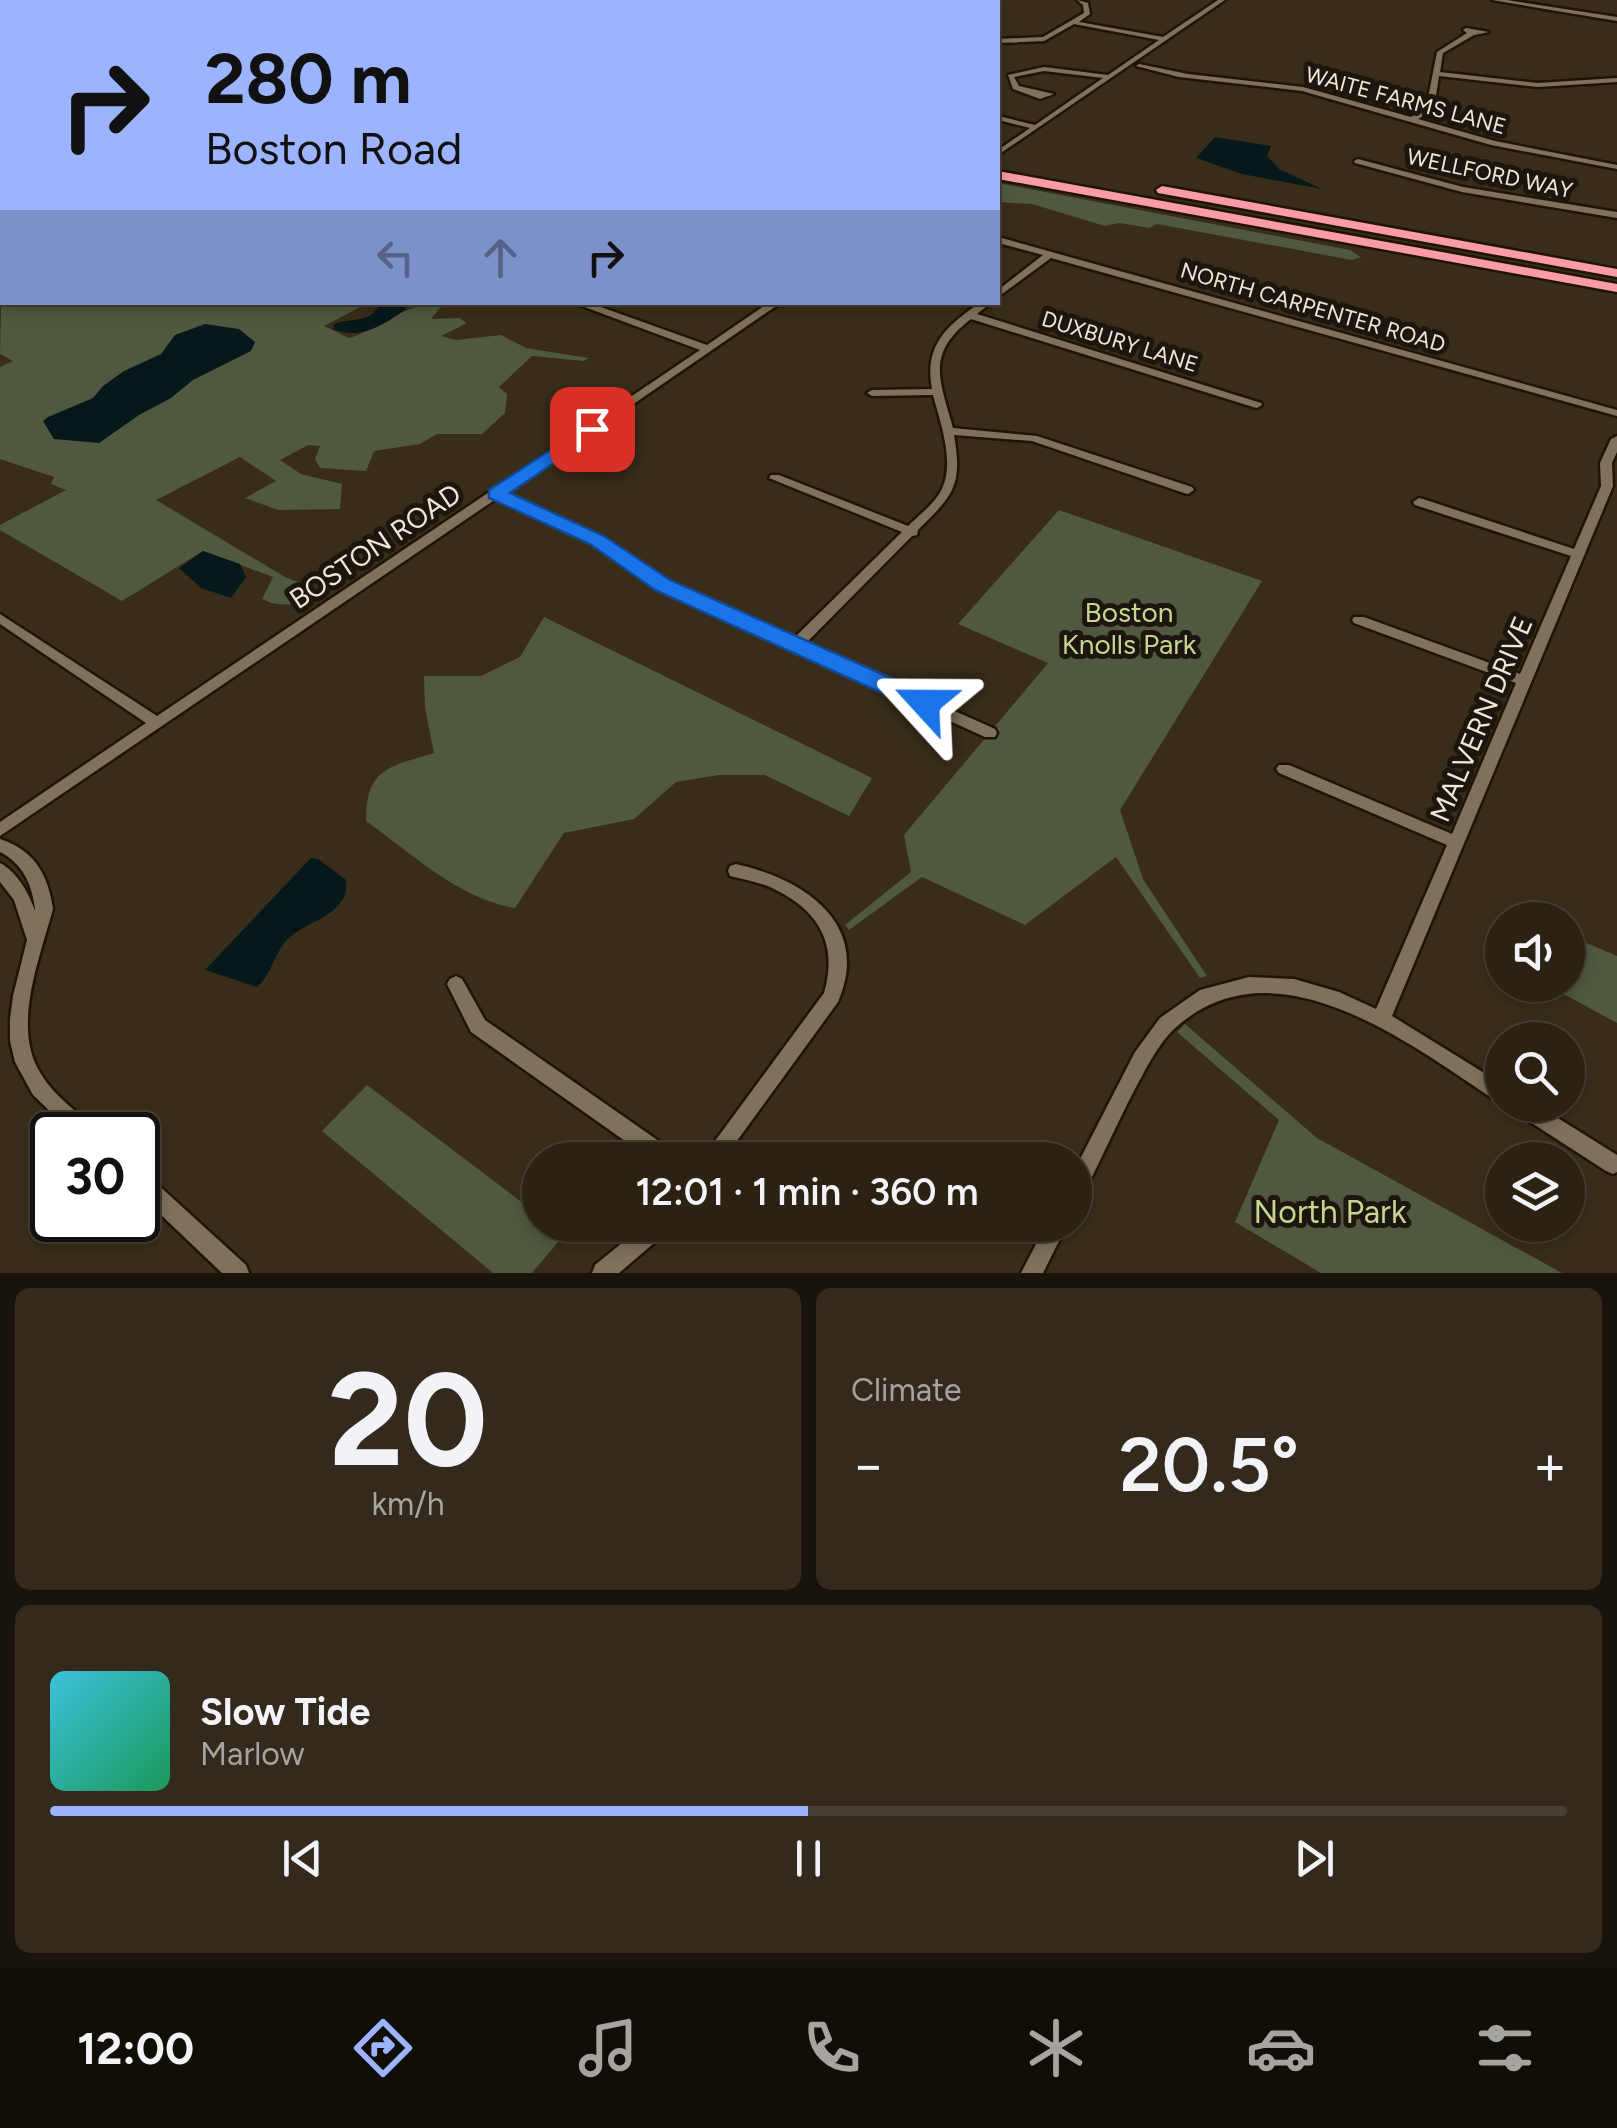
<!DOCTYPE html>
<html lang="en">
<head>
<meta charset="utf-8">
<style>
	body { margin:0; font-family:Figtree,sans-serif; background:#332a1d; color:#f1f3f6; height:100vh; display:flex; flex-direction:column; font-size:38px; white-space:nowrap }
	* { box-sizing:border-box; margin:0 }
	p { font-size:32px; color:#a6a4a0 }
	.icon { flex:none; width:55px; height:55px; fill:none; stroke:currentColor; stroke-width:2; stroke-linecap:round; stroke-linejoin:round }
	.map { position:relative; height:1273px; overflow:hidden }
	.details { display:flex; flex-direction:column; gap:15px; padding:15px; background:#18130b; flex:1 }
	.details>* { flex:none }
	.guide { position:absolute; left:0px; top:0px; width:1000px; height:305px; box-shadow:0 5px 15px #0003,0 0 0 2px #473f34; background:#9cb4fd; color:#111; overflow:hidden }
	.buttons { position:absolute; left:1485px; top:902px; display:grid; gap:20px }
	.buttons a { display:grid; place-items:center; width:100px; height:100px; border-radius:50%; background:#2b2214; box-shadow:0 5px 15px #0003,0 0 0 2px #473f34; font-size:50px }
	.speed { position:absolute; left:30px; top:1112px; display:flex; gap:20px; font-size:50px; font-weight:700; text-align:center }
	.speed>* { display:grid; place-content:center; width:130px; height:130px; border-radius:50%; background:#2b2214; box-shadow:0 5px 15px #0003,0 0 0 2px #473f34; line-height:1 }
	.speed .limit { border:5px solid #111; border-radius:15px; background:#fff; color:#111 }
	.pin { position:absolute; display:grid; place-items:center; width:85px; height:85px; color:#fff; margin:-42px; border-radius:20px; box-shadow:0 5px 15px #0006 }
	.me { position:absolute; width:110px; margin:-55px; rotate:294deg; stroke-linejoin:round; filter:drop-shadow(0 0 8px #0008) }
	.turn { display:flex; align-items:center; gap:35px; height:210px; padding:0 40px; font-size:45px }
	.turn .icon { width:130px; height:130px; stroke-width:2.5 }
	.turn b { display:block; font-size:70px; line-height:85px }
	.lanes { display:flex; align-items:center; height:95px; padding:0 40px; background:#0003; justify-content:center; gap:50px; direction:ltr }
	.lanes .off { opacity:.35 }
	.big { font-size:75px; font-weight:600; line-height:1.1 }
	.details .card { flex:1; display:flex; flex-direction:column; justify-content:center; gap:15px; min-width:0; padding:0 35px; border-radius:15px; background:#332a1d }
	.details .dial { align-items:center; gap:0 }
	.dial b { font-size:130px; line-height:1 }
	.song { display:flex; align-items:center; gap:30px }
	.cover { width:120px; height:120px; border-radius:15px; background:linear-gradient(135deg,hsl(190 70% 55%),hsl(150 70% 35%)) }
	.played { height:10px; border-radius:5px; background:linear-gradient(90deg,#9cb4fd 50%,#473f34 50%) }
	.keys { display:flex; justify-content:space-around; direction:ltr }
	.heat { display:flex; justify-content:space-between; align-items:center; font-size:55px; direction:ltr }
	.details .tiles { flex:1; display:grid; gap:15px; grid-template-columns:1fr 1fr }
	.card:last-child { grid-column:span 2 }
	.trip { position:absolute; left:522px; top:1142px; width:570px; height:100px; border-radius:50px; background:#2b2214; box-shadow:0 5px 15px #0003,0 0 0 2px #473f34; font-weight:600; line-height:100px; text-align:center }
	.menu { display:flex; height:160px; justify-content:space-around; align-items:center; background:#110e08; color:#a6a4a0 }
	.menu .icon { width:70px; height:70px }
	.menu .on { color:#9cb4fd }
	.menu b { font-size:45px; color:#f1f3f6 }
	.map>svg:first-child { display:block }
	.green { fill:#50583f }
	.water { fill:#06191a }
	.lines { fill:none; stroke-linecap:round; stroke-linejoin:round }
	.stream { stroke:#06191a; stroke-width:2.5 }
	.minor-casing { stroke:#201503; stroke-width:5 }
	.highway-casing { stroke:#201503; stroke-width:5 }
	.minor { fill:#7f715b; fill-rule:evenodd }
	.highway { fill:#f99ba8; fill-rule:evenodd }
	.route { fill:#1a73e8; stroke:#114b97; stroke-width:2.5 }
	.labels { text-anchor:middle; stroke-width:10; stroke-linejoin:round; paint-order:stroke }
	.far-street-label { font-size:22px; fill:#eee6da; stroke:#1c160e }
	.street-label { font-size:28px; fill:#eee6da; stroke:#1c160e }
	.park-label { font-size:28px; fill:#c4d792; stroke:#1c160e }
	.near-park-label { font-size:32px; fill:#c4d792; stroke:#1c160e }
</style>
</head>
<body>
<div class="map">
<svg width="1617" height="1273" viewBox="0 0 1617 1273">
	<rect width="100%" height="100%" fill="#392d1a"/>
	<g class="green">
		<polygon points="998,183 1350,250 1361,257 1352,260 1157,224 1149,228 1119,223 1105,226 1032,204 998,202"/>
		<path d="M2 268V302L368 303 324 326 349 338C387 326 402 303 444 303L431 319 459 318 467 323 441 336 456 340 501 335 526 348 588 358 584 361 532 356 499 387 507 394 505 413 482 434H437L420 444 374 451 366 471 320 468 315 459 320 446 308 445 280 460 301 474 342 484 340 509 278 510 245 498 276 481 240 457 156 500 285 577 319 590C303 605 282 609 262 599L273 577 203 551 122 601 0 530V525L66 490 51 484 54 477 0 459V367L13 361 0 354Z"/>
		<polygon points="1059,510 1262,581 1120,810 1143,879 1207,976 1200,978 1116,857 1025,925 922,877 849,930 845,925 911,872 904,835 1048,663 958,624"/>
		<path d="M544 617 872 778 849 816 765 775H719L676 782 634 819 564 833 515 908C459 899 411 853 366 821 366 767 390 767 434 753L425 708 424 676H481L520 657Z"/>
		<polygon points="1568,935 1617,956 1617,1023 1547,985 1568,985"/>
		<polygon points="1185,1024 1317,1138 1562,1273 1321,1273 1235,1222 1279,1120 1177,1032"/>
		<polygon points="367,1085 540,1216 540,1225 551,1225 564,1235 532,1273 493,1273 322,1131"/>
	</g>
	<g class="water">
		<polygon points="1215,137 1271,146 1267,156 1279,169 1322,189 1242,174 1196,158"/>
		<path d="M384 302 400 303 406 309C385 324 360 341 333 329L334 324C346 319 363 322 373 313 377 310 379 305 384 302Z"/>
		<polygon points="205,324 239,329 255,342 251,351 193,380 171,398 139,415 99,443 54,439 43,421 48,417 93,398 103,386 124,371 161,354 175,335"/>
		<polygon points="203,551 240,564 246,577 231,598 201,588 179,568"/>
		<path d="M311 858 318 859 346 880C351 915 306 920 287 940 274 953 271 976 257 987L205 970Z"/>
	</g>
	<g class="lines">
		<polyline class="stream" points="314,0 318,2"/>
		<g class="minor-casing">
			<g id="minor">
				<polygon points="1077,0 1088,3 1090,14 1079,22 1163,37 1218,0 1225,0 998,155 998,150 1030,128 998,120 998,116 1035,125 1103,78 1044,71 1014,77 1019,86 1054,94 1040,99 1013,89 1008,75 1044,67 1108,75 1159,40 1074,24 1044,41 998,43 998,39 1043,37 1084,13 1083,5"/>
				<polygon points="1492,0 1507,0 1617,17 1617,21"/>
				<polygon points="1466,28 1489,32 1474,35 1443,53 1440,72 1538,83 1617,78 1617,82 1538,87 1439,76 1434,109 1418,119 1495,141 1617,165 1617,169 1491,145 1302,91 1179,77 1136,66 1139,64 1188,74 1303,87 1411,117 1426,108 1437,52 1467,33 1463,30"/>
				<rect x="0" y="97" width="2" height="5"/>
				<rect x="0" y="128" width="2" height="5"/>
				<polygon points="1358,159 1463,187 1617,212 1617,218 1462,192 1355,163 1354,161"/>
				<polygon points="998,237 1617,410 1617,416 1051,258 998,297 998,290 1043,255 998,243"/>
				<path d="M571 302H587L707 345 770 302H782L504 493 601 537 668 582 793 639 902 532 769 478 771 475H779L908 526C917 517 929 508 937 497 958 470 941 425 933 395L872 396 867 393 872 390 932 389C926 357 936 336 962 316 972 308 979 302 992 302L977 314 1261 403 1262 405 1257 408 1253 407 971 319C925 354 940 380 953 428L1037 436 1192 487 1194 490 1188 494 1184 493 1032 441 954 435C963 487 953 495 918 530L917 535 912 536 805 644 995 729 997 733 995 737H985L658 588 593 543 496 499 0 836V822L146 723 0 624V614L157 716 700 350Z"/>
				<path d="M1617 436V452L1612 463 1613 486 1392 1016 1502 1084V1103L1495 1100C1407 1042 1272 937 1173 1030 1161 1042 1151 1059 1143 1074 1121 1114 1103 1156 1082 1197L1075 1200V1169L1135 1052 1160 1018 1200 990 1249 977 1294 979 1339 992 1376 1009 1447 845 1279 773 1276 769 1279 765H1289L1452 834 1516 683 1354 623 1352 620 1354 617H1364L1520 674 1571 556 1415 505 1413 502 1419 498 1423 499 1574 549 1601 486 1600 463 1611 439Z"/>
				<path d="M0 839C34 850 48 874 53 909 40 957 11 1029 41 1074 54 1096 77 1112 96 1128L99 1135H75L33 1095 15 1062 10 1041V1019L13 996 27 940 14 900 0 882V863C17 872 29 893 35 911V909C32 884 23 864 0 852Z"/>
				<path d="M736 864C803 879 872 923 838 1002L723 1160H701L824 993C838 945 820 912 776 890 761 882 745 880 730 876L728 871 730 866Z"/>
				<polygon points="456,976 462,979 485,1020 676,1153 679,1160 652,1160 471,1032 447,984 450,979"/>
				<polygon points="1510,1105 1537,1105 1617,1155 1617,1172 1613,1174 1606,1171 1513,1111"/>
				<polygon points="138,1170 145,1173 246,1265 249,1273 222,1273 138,1193"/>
				<polygon points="644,1225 670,1225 667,1232 619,1273 592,1273 595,1265"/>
				<polygon points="1046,1225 1067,1225 1043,1273 1021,1273"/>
			</g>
		</g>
		<g class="highway-casing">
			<g id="highway">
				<polygon points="998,171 1617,284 1617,292 998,179"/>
				<polygon points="1162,186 1617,269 1617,277 1158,193 1156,190"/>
			</g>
		</g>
		<use href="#minor" class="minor"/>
		<use href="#highway" class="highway"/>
	</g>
	<polygon class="route" points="592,423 601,429 598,433 510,493 604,536 670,580 934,697 937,703 934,709 917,709 655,590 590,544 489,498 489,490"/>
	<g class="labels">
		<g class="far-street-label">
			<text transform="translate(1406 100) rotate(15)" y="8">WAITE FARMS LANE</text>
			<text transform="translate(1490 173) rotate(12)" y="8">WELLFORD WAY</text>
			<text transform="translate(1313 307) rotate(16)" y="8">NORTH CARPENTER ROAD</text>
			<text transform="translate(1120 341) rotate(17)" y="8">DUXBURY LANE</text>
		</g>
		<g class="street-label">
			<text transform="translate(375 546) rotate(-34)" y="10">BOSTON ROAD</text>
			<text transform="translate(1481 719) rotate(-67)" y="10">MALVERN DRIVE</text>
		</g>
		<g class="park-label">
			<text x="1129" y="622">Boston<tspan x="1129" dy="32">Knolls Park</tspan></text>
		</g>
		<g class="near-park-label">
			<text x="1330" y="1223">North Park</text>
		</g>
	</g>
</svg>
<div class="buttons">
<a><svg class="icon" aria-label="sound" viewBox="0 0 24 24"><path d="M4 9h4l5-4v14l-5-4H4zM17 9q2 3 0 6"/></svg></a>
<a><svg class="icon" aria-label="search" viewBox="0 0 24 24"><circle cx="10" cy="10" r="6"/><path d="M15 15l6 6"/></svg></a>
<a><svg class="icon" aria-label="layers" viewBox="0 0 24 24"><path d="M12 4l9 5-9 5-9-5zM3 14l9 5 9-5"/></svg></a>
</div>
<div class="speed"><div class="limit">30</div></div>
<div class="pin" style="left:592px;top:429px;background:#d93025"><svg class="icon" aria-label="arrive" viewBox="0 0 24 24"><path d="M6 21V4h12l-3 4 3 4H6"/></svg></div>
<svg class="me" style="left:925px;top:703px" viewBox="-20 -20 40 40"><path d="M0-17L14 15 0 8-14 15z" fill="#1a73e8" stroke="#fff" stroke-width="4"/></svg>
<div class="trip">12:01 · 1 min · 360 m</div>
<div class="guide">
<div class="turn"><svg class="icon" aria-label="right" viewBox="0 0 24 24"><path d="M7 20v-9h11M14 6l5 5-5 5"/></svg><div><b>280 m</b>Boston Road</div></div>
<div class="lanes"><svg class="icon off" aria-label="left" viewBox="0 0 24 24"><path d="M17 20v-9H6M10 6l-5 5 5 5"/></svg><svg class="icon off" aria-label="ahead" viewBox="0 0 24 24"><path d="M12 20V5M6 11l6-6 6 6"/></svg><svg class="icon" aria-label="right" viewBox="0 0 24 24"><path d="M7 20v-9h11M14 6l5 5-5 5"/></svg></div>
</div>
</div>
<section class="details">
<div class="tiles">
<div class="card dial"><b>20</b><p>km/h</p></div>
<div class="card"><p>Climate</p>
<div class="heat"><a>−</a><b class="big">20.5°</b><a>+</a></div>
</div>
<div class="card">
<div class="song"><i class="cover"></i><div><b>Slow Tide</b><p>Marlow</p></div></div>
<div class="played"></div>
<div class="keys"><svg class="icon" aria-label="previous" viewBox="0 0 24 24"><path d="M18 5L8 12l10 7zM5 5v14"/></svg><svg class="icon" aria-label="pause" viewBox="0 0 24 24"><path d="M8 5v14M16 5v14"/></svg><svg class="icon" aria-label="next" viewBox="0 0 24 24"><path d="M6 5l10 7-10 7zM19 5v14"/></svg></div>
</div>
</div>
</section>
<nav class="menu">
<b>12:00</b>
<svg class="icon on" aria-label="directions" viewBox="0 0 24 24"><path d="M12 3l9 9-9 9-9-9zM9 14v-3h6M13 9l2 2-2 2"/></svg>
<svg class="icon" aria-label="music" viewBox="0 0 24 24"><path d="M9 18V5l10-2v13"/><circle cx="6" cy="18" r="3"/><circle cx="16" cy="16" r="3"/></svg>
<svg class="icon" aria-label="phone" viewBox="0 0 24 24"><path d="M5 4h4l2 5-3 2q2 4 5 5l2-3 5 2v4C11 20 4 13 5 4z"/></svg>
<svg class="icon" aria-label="climate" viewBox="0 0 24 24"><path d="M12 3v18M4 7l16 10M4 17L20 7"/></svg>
<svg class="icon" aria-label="car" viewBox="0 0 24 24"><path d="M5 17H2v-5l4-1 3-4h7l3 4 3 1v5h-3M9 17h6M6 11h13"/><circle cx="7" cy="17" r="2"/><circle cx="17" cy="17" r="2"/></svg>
<svg class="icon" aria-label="filters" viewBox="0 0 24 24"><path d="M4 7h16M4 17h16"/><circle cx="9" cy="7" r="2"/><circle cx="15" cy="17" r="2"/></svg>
</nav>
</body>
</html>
